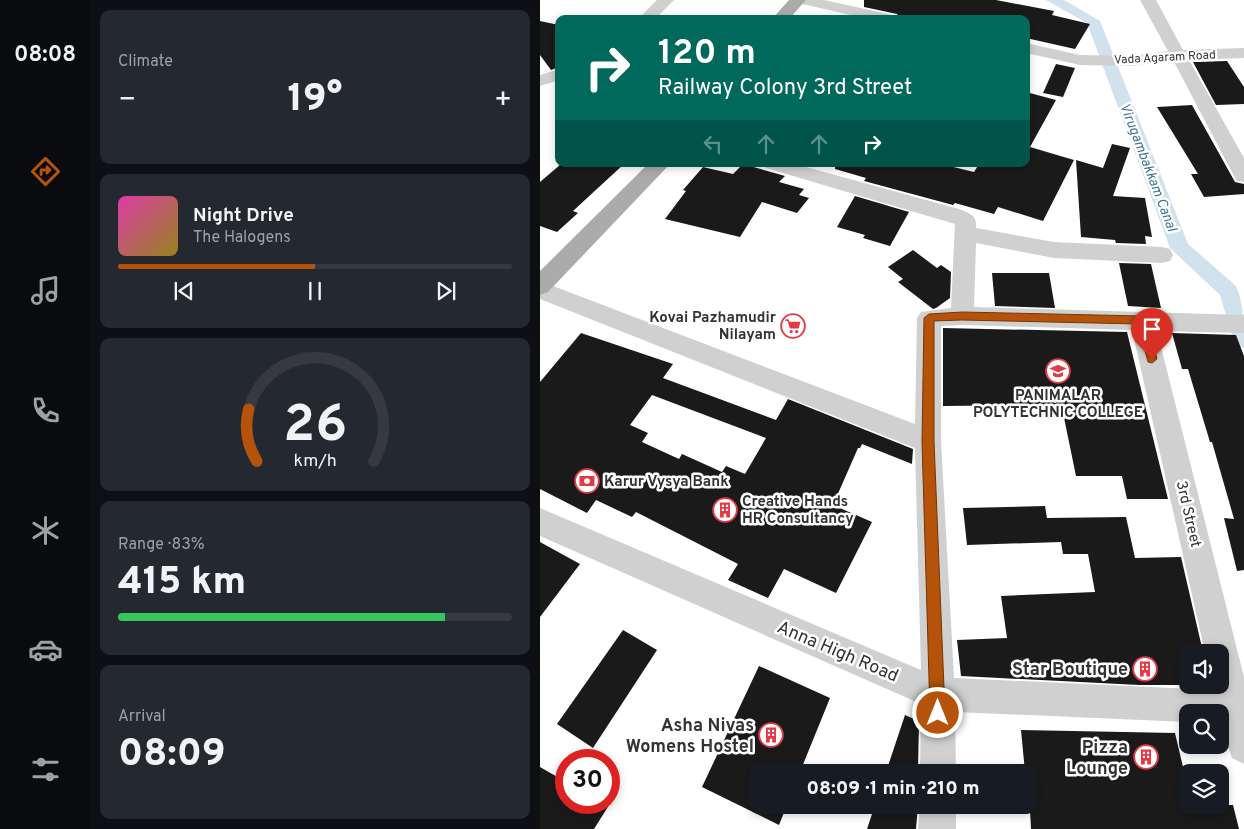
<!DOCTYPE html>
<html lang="en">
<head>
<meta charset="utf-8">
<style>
	body { margin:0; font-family:Overpass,sans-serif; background:#242831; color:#f1f3f6; height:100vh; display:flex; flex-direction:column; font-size:19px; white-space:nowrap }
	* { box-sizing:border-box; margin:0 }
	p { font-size:16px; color:#9ea1a6 }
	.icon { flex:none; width:28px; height:28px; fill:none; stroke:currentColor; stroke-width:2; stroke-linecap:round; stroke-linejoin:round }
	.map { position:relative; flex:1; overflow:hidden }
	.drawer { display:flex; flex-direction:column; gap:10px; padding:10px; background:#0d0f14; width:450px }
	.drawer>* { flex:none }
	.guide { position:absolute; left:15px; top:15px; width:475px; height:152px; border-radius:10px; box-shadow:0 2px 8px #0003; background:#00695c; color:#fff; overflow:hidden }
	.fabs { position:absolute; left:639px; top:644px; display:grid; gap:10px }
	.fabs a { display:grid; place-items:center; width:50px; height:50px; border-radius:10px; background:#171b24; box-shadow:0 2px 8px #0003; font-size:25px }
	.speed { position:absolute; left:15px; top:749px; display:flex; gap:10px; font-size:25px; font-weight:700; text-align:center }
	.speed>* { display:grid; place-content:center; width:65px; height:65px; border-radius:50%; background:#171b24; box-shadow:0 2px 8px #0003; line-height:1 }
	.speed .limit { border:8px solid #d22; background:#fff; color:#111 }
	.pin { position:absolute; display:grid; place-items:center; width:42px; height:42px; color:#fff; margin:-51px -21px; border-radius:50% 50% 50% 0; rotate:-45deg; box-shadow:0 0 5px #0007 }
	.pin .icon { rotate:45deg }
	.me { position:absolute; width:55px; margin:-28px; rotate:0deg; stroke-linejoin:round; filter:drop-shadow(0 0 4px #0008) }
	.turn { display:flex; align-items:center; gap:18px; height:105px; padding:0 20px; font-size:22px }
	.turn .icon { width:65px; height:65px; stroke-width:2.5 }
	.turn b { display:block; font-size:35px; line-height:42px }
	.lanes { display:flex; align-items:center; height:48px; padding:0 20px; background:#0003; justify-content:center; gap:25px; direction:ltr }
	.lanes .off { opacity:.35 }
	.big { font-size:38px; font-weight:800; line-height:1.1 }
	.drawer .tile { flex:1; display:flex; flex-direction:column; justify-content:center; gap:8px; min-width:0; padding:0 18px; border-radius:10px; background:#242831 }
	.drawer .dial { align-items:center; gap:0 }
	.dial svg { height:130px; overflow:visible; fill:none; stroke:#363941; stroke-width:7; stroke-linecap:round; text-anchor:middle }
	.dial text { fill:#f1f3f6; stroke:none }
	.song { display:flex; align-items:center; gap:15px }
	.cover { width:60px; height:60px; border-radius:8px; background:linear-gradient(135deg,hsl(320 70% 55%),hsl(50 70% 35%)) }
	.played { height:5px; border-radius:2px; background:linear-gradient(90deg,#b45309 50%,#363941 50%) }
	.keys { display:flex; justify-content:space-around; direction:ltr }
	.heat { display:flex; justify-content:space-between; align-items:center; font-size:28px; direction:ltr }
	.charge { height:8px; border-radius:4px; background:linear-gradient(90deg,#34c759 83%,#363941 0) }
	.trip { position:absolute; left:209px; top:764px; width:288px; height:50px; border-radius:10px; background:#171b24; box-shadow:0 2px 8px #0003; font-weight:800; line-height:50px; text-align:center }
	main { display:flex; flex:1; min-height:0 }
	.tabs { display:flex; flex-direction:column; width:90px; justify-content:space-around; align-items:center; background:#090b0e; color:#9ea1a6 }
	.tabs .icon { width:35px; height:35px }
	.tabs .selected { color:#b45309 }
	.tabs b { font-size:22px; color:#f1f3f6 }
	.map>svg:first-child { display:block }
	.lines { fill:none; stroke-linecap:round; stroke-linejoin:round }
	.canal { fill:#cfe2ee; fill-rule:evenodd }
	.building { fill:#1a1a1a; fill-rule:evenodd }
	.minor { fill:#d0d0d0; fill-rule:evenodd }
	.major { fill:#ababab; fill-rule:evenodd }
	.route { fill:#b45309; stroke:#753606 }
	.labels { text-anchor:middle; stroke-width:5; stroke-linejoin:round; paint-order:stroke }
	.far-street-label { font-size:12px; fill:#333; stroke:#fff }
	.far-water-label { font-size:14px; font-style:italic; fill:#3f7597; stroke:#fff }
	.poi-label { font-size:15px; font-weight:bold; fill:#333; stroke:#fff; text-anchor:start }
	.street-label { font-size:15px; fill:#333; stroke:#fff }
	.near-street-label { font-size:18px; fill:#333; stroke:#fff }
	.near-poi-label { font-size:18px; font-weight:bold; fill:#333; stroke:#fff; text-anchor:end }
</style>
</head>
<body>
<main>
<nav class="tabs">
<b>08:08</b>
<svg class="icon selected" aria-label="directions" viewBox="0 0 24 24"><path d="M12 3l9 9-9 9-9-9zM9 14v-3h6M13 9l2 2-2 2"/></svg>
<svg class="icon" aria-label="music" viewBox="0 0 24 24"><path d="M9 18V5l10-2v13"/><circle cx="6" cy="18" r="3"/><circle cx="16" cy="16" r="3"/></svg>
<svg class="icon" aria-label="phone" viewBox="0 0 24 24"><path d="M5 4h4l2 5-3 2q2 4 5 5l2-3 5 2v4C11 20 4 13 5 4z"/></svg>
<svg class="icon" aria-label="climate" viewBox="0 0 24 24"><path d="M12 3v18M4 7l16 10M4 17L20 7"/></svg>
<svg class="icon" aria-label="car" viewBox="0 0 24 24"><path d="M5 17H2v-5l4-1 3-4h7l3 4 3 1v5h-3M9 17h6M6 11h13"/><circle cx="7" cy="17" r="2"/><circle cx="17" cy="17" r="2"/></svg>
<svg class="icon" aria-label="filters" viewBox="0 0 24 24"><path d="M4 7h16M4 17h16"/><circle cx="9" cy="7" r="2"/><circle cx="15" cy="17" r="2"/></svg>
</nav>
<section class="drawer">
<div class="tile"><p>Climate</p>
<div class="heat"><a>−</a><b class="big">19°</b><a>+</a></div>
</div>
<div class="tile">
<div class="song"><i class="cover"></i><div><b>Night Drive</b><p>The Halogens</p></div></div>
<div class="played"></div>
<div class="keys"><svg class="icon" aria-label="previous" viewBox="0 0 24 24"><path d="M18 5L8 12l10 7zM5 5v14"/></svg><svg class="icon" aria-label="pause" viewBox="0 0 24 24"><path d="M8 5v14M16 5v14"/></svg><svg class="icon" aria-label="next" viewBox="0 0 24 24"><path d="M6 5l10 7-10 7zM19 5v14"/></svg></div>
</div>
<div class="tile dial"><svg viewBox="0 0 100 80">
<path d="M14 69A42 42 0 1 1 86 69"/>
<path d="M14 69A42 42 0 0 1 9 37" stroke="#b45309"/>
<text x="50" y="56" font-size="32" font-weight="700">26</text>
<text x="50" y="72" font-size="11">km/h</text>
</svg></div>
<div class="tile"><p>Range · 83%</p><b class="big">415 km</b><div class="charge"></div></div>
<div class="tile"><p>Arrival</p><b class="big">08:09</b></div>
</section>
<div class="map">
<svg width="704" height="829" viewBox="0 0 704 829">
	<rect width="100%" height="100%" fill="#fff"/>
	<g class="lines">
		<path class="canal" d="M506 0H524L560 21 648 244 696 286C704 305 704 326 704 348L696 345 693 339 680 295 630 248 547 23Z"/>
	</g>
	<g class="building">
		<polygon points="324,0 456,0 514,11 512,15 550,24 535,49 486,38 486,19 361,19 357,14 324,7"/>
		<polygon points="0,21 19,25 19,67 11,70 0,55"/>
		<polygon points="687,61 704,87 704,104 676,105 653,62"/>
		<polygon points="516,64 535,68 523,97 503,93"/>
		<polygon points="486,92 516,100 490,147 534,160 503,221 458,207 454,214 415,203 413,205 324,181 326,178 295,169 295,164 401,164 434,172 439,164 486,164"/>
		<polygon points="652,105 695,182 704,184 704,194 664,197 651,174 658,174 617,107"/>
		<polygon points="572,144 590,148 573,196 605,198 612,237 605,236 606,244 576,243 575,240 541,237 536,160 563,168"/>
		<polygon points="21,164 84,164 33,211 38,213 17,232 0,226 0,182"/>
		<polygon points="203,164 245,176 239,182 264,189 259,195 269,198 257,213 222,202 200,237 125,219 146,191 143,190 163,167 193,174"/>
		<polygon points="315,196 369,212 350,246 323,238 325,235 297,227"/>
		<polygon points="373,250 397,268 401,265 411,272 410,298 396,308 393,309 358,282 363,279 348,267"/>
		<polygon points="579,263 611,264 621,308 588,306"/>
		<polygon points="452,273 509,273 515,308 455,306"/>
		<polygon points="403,328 587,332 628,499 587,499 582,476 536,476 522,408 494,408 493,405 403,406"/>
		<path d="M41 333 133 364 123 378 236 420 248 399 373 449 372 464 322 444 320 448H318L293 505 332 522 296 593 244 569 228 598 188 580 198 564 96 512 92 517 56 500 47 513 0 489V382ZM112 395 226 438 205 474 186 466 182 472 142 454 139 459 102 442 108 433 90 425Z"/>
		<polygon points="632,333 696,335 704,356 704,570 697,571 684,518 694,519 672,442 670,442 648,369 642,369"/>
		<polygon points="505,506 507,518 586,517 595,558 641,557 663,652 648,652 648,685 599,685 421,676 417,640 467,638 461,596 555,592 548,554 523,554 521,542 427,545 423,508"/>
		<polygon points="0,542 40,564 0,617"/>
		<polygon points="83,630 117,650 53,748 17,724"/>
		<polygon points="219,666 290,698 260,772 218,772 218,805 247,805 239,825 162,787"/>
		<polygon points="365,715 379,721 378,772 346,772"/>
		<polygon points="481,730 635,733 648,788 648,805 693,805 699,829 491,829 488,772 485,772"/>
		<polygon points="0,767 26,782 26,802 71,802 54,829 0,829"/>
		<polygon points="335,805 378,805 376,829 327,829"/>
	</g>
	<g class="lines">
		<g class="minor">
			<polygon points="117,0 134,0 115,19 98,19"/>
			<polygon points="255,0 284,0 357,16 359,19 328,19 258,3"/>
			<polygon points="600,0 616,0 643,50 704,48 704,58 649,60 704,158 704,182 697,181 694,176 633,60 592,66 540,65 486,53 486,43 540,55 592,56 628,51"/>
			<polygon points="19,69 19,80 0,86 0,75"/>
			<path d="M223 164H255L419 209C431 214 437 215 436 228L514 242 622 247 630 249 633 255 630 261 622 263 514 258 436 243 434 307 704 315V333L617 331 704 677V764L692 758 680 724V712H648V722L415 712 416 772H380L381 704 0 536V508L381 670 375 448 0 299V281L375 424 377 318 381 312 411 308 415 224 226 168ZM422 325 592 330 665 652H680V685H673L674 690 414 678 401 441V326Z"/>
			<polygon points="380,805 416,805 416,829 378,829"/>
		</g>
		<g class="major">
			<polygon points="249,0 266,0 249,19 232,19"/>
			<polygon points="108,164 130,164 8,292 0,295 0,271"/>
		</g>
	</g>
	<polygon class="route" points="422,312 602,316 607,320 617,359 612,363 608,362 598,324 422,320 394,321 394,441 405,713 403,719 398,721 392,719 390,713 382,441 384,318 389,314"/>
	<defs>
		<g id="supermarket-ring" transform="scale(1.25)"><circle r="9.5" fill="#fff" stroke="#e63946" stroke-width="1.5"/><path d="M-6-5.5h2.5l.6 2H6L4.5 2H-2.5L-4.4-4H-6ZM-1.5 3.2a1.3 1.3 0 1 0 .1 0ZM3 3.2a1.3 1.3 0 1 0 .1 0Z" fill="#e63946"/></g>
		<g id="school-ring" transform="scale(1.25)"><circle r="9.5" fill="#fff" stroke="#e63946" stroke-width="1.5"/><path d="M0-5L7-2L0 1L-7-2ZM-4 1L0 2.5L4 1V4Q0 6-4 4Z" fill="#e63946"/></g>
		<g id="bank-ring" transform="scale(1.25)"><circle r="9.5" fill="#fff" stroke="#e63946" stroke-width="1.5"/><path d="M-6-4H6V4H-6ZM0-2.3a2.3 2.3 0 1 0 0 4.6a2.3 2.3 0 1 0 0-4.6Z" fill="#e63946"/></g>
		<g id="building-ring" transform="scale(1.25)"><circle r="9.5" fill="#fff" stroke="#e63946" stroke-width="1.5"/><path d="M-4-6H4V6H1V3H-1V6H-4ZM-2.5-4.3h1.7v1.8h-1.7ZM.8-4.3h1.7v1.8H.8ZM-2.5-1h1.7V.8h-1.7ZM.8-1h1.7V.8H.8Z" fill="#e63946"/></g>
	</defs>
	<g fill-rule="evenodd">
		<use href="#supermarket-ring" x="253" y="326"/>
		<use href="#school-ring" x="518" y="371"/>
		<use href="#bank-ring" x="47" y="481"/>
		<use href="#building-ring" x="185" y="510"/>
		<use href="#building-ring" x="605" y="669"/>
		<use href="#building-ring" x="231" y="735"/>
		<use href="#building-ring" x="606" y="757"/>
	</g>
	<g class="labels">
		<g class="far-street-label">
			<text transform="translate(625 57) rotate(-3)" y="4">Vada Agaram Road</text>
		</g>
		<g class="far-water-label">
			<text transform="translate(609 167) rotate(69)" y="5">Virugambakkam Canal</text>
		</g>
		<g class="poi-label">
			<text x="236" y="322" text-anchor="end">Kovai Pazhamudir<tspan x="236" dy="17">Nilayam</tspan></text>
			<text x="518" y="400" text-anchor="middle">PANIMALAR<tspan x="518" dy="17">POLYTECHNIC COLLEGE</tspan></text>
			<text x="64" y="486">Karur Vysya Bank</text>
			<text x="202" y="506">Creative Hands<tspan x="202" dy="17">HR Consultancy</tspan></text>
		</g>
		<g class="street-label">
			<text transform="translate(649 514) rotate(77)" y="5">3rd Street</text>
		</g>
		<g class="near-street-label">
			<text transform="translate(298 651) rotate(23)" y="6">Anna High Road</text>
		</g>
		<g class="near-poi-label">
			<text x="588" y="675">Star Boutique</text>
			<text x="214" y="731">Asha Nivas<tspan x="214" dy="21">Womens Hostel</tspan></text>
			<text x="588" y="753">Pizza<tspan x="588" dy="21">Lounge</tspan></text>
		</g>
	</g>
</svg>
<div class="fabs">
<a><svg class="icon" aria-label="sound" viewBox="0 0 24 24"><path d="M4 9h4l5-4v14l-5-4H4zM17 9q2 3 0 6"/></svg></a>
<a><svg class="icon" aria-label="search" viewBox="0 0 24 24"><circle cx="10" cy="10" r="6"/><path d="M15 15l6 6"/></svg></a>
<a><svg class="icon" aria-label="layers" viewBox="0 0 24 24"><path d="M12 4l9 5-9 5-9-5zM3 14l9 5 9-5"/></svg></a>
</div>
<div class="speed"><div class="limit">30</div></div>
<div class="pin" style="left:612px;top:359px;background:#d93025"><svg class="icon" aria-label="arrive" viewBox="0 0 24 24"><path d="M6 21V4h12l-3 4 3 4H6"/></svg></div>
<svg class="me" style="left:398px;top:713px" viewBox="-20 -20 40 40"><circle r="17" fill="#b45309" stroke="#fff" stroke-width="3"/><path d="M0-11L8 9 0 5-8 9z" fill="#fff"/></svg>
<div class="trip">08:09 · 1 min · 210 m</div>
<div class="guide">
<div class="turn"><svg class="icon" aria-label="right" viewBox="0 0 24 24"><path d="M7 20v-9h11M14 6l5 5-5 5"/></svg><div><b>120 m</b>Railway Colony 3rd Street</div></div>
<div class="lanes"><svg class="icon off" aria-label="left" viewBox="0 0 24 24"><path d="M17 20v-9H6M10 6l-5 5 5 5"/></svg><svg class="icon off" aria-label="ahead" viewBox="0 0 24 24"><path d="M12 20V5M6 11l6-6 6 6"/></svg><svg class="icon off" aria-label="ahead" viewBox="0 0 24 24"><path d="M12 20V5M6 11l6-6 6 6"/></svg><svg class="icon" aria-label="right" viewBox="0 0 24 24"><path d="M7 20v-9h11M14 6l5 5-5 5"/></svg></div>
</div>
</div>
</main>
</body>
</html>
